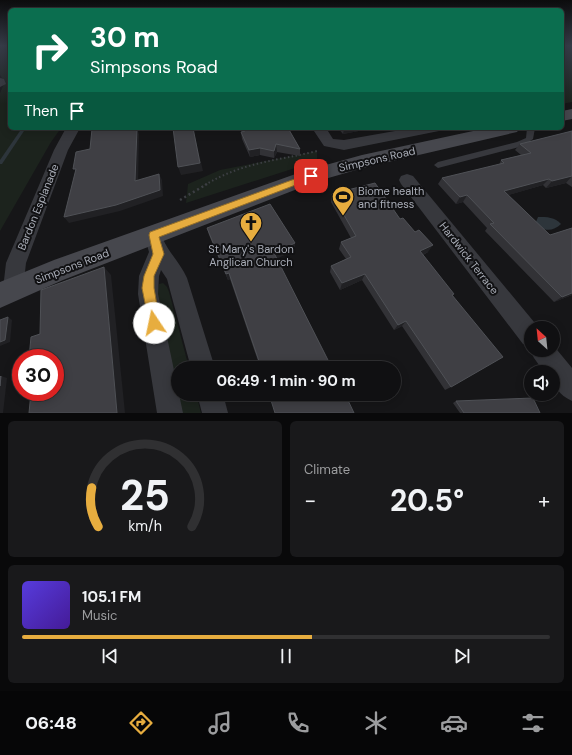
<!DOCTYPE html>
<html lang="en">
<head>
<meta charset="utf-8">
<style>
	body { margin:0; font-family:"DM Sans",sans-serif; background:#19191b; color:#f1f3f6; height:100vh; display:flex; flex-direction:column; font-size:15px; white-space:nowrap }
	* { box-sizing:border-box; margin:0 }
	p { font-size:13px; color:#9c9d9f }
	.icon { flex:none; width:22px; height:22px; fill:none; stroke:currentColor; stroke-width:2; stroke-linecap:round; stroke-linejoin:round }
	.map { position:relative; height:413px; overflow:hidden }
	.side { display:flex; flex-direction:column; gap:8px; padding:8px; background:#09090a; flex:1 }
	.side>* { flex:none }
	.top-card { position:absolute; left:8px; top:8px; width:556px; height:122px; border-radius:6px; box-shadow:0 2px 10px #0003,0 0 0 1px #303032; background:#0b6e4f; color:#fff; overflow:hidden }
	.needle { width:26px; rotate:333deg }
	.fabs { position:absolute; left:524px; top:321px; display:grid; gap:8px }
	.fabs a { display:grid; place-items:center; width:36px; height:36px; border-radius:50%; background:#101012; box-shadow:0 2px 10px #0003,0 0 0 1px #303032; font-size:20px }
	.speed { position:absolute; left:12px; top:349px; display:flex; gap:8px; font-size:20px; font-weight:700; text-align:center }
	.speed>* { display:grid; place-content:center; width:52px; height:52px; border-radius:50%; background:#101012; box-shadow:0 2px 10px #0003,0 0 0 1px #303032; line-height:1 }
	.speed .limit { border:6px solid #d22; background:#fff; color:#111 }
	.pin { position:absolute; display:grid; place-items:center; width:34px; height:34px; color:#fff; margin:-17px; border-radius:8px; box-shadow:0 2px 6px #0006 }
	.me { position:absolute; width:44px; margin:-22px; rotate:349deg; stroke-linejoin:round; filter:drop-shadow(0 0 3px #0008) }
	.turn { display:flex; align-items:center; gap:14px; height:84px; padding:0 16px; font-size:18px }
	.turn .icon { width:52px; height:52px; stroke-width:2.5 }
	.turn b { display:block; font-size:28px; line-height:34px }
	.then { display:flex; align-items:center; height:38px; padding:0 16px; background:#0003; gap:8px; font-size:15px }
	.big { font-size:30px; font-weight:700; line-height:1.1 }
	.side .card { flex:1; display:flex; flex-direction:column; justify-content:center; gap:6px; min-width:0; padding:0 14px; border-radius:6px; background:#19191b }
	.side .dial { align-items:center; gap:0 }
	.dial svg { height:104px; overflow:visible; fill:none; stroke:#303032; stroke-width:7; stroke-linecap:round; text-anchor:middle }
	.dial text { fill:#f1f3f6; stroke:none }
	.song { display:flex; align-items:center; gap:12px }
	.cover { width:48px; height:48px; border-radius:6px; background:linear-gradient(135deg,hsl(250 70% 55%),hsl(260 70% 35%)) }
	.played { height:4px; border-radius:2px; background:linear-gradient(90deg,#e7ad3f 55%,#303032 55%) }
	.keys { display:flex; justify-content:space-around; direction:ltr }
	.heat { display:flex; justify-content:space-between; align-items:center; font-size:22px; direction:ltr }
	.side .tiles { flex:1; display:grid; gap:8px; grid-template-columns:1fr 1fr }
	.card:last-child { grid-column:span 2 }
	.trip { position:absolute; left:171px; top:361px; width:230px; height:40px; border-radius:20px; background:#101012; box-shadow:0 2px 10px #0003,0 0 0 1px #303032; font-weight:700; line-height:40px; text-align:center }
	.tab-bar { display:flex; height:64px; justify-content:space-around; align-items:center; background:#060607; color:#9c9d9f }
	.tab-bar .icon { width:28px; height:28px }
	.tab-bar .current { color:#e7ad3f }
	.tab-bar b { font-size:18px; color:#f1f3f6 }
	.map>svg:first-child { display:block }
	.green { fill:#1c231d }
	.water { fill:#2d353b }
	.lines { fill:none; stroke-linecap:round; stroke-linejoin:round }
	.stream { fill:#2d353b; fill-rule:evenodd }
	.path-far1 { stroke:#3d3f44; stroke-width:2; stroke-dasharray:1.5 2.5; stroke-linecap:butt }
	.path { stroke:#3d3f44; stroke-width:2.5; stroke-dasharray:2 3; stroke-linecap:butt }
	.service { fill:#37383d; fill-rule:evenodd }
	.minor { fill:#37383d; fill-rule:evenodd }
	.secondary { fill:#46474d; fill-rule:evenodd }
	.wall { fill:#323236 }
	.shaded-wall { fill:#212124 }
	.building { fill:#3f3f44; stroke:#4f5156 }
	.route { fill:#e7ad3f; stroke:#967029 }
	.labels { text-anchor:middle; stroke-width:4; stroke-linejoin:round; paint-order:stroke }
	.street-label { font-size:11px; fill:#a9adb7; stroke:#111113 }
	.poi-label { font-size:11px; fill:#a9adb7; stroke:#111113; text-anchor:start }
</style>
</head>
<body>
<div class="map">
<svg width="572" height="413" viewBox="0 0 572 413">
	<rect width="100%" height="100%" fill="#161618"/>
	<g class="green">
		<polygon points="0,46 10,46 10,128 61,128 51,142 0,231 0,93 5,82 0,75"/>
		<polygon points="562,46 572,46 572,102 562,104"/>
		<polygon points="317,151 317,161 186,203 188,184 220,170"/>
		<polygon points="163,283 167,287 169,292 189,368 178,368 178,394 196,394 201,413 178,413 155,298 159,284"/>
	</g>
	<path class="water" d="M538 217C547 217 555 217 561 224 553 232 541 232 536 222Z"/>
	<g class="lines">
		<polygon class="stream" points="22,128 26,128 2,164 0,164 0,160"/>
		<path class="path-far1" d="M205 185C243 162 276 161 317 151"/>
		<polyline class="path" points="180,200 207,184"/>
		<polygon class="service" points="527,128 535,128 533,139 523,146 438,168 434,165 438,162 517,142 526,138"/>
		<g class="minor">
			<polygon points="0,78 4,79 6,84 0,87"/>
			<polygon points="66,128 80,128 68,150 26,263 23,289 20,296 13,299 6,296 3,289 6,263 54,150"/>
			<polygon points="312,128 326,128 333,139 344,140 412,128 441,128 439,131 344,150 324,146"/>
			<polygon points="407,174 413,176 539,328 531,328 531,347 523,344 401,184 399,180 401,176"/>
			<path d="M156 237 163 239C169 253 181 264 187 278L215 368H191L167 279 161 270 159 276 158 294 183 413H157L138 294 139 276 149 252 147 245 149 239Z"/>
			<path d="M553 345 572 368V401C559 395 553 386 553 372H544L534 358 530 350 531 348V350H553Z"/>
			<polygon points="197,394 223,394 228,413 202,413"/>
		</g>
		<g class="secondary">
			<polygon points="572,109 572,119 562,121 562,111"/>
			<polygon points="487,128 520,128 517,132 363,168 318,181 63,280 0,308 0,282 54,260 304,171 362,155"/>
		</g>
	</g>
	<g class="wall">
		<polygon points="242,128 288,128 300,149 300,156 277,152 274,158 260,155 250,157 242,139 241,132 243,132"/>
		<polygon points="338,128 374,128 343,134"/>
		<polygon points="572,131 572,187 566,183 546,188 543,185 508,195 550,235 572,228 572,295 554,302 485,231 487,228 463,202 456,204 438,184 442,178 499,165 501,160 521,155 515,150 520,144"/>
		<polygon points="332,194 400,219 428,252 423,255 453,296 451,387 445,390 402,326 394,330 362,280 340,290 330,272 331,266 346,259 339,249 341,242 351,238 331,202"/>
		<polygon points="207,228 295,243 295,250 277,258 258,361 230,279 228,280 209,235"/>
		<polygon points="456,401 540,413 460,413 453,403"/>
	</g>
	<g class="shaded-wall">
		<polygon points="137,128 139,134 138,187 135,181"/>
		<polygon points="193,128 203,171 181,175 178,167"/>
		<polygon points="349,128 374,128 343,134 344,129"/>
		<polygon points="276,144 277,152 274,158 274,151"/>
		<polygon points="260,148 260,155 250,157 249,150"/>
		<polygon points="159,174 162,180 163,196 120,211 69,223 64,217"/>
		<polygon points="572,176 566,183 546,188 552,181"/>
		<polygon points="549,179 543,185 499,198 504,191"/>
		<polygon points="467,195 463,202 456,204 460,197"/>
		<polygon points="295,243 295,250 274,260 274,253"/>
		<polygon points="433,245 428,252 416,258 420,251"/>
		<polygon points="104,267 111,275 125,413 117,413"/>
		<polygon points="229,273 230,279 228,280 226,274"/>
		<polygon points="365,274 362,280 340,290 342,283"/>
		<polygon points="572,293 572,295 554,302 562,297"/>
		<polygon points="8,317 12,320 10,342 0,346 0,342"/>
		<polygon points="406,321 402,326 394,330 398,325"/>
		<polygon points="1,376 7,378 3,413 0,413 0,386"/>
	</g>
	<g class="building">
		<polygon points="99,128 131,128 131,129 137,128 135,181 159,174 160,190 116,205 64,217 76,169 73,169 76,152 90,149 92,129"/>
		<polygon points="173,128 193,128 200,163 178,167"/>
		<polygon points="244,128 288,128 300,149 276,144 274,151 260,148 249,150 241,132 245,131"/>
		<polygon points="572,131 572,176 552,181 549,179 504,191 550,235 572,228 572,293 562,297 490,224 494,223 467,195 460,197 442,178 504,163 501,160 531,153 520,144"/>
		<polygon points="375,183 400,219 403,218 415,232 419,230 433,245 420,251 454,294 452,295 503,357 451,387 406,321 398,325 365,274 342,283 331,266 351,257 341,242 356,236 332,194"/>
		<polygon points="270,204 295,243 274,253 332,368 253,368 251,364 259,361 229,273 226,274 207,228"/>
		<polygon points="104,267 117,413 29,413 31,392 55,392 55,358 29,358 31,337 40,334 41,290"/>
		<polygon points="8,317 5,340 0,342 0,320"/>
		<polygon points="1,376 0,386 0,377"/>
		<polygon points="269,394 345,394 354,413 275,413"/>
		<polygon points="533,398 540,413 464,413 456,401"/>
	</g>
	<linearGradient id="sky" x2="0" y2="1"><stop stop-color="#0c0c0d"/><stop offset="0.44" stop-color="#363c48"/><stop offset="1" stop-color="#363c48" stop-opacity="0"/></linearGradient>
	<rect width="572" height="104" fill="url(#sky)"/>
	<polygon class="route" points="311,173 314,174 314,178 159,237 164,254 154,276 154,288 160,323 158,328 154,329 150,328 142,288 144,276 153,254 149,235 150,232"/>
	<defs>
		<g id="stadium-pin" transform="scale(1.15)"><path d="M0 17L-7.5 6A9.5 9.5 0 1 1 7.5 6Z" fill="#e7ad3f" stroke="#111113"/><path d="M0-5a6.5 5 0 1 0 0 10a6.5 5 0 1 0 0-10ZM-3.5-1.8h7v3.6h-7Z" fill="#111"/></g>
		<g id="church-pin" transform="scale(1.15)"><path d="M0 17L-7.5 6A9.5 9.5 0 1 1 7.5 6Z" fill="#e7ad3f" stroke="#111113"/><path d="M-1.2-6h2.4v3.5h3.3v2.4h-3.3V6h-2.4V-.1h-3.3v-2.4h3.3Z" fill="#111"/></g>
	</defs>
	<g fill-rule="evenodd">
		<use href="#stadium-pin" x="343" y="197"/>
		<use href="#church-pin" x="251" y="223"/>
	</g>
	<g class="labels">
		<g class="street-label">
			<text transform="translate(377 159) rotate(-13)" y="4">Simpsons Road</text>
			<text transform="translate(38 207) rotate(-68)" y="4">Bardon Esplanade</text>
			<text transform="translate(469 258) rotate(52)" y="4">Hardwick Terrace</text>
			<text transform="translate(72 266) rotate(-21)" y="4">Simpsons Road</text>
		</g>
		<g class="poi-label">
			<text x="358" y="195">Biome health<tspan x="358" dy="13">and fitness</tspan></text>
			<text x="251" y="253" text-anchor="middle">St Mary's Bardon<tspan x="251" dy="13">Anglican Church</tspan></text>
		</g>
	</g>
</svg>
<div class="fabs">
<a><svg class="needle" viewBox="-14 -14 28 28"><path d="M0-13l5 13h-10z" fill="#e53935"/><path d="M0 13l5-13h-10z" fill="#9c9d9f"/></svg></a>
<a><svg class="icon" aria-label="sound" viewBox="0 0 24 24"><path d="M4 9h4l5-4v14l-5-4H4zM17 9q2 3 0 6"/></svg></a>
</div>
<div class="speed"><div class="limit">30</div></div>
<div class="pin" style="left:311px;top:176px;background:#d93025"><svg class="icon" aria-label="arrive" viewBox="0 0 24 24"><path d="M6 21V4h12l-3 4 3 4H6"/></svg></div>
<svg class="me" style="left:154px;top:323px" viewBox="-20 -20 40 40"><circle r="19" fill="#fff"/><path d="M0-13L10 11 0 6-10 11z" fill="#e7ad3f"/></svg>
<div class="trip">06:49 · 1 min · 90 m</div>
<div class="top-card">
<div class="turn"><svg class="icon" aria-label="right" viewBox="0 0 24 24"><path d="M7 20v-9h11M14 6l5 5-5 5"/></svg><div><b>30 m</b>Simpsons Road</div></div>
<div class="then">Then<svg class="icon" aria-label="arrive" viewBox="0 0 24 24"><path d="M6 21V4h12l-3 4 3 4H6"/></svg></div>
</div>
</div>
<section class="side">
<div class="tiles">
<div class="card dial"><svg viewBox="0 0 100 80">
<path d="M14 69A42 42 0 1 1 86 69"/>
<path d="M14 69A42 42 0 0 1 9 39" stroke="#e7ad3f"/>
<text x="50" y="56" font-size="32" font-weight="700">25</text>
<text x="50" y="72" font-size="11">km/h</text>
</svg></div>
<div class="card"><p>Climate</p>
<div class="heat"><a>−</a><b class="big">20.5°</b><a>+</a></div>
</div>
<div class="card">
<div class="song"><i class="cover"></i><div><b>105.1 FM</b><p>Music</p></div></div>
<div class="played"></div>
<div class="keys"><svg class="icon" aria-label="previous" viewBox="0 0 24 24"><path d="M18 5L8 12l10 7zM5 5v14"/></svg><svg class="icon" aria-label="pause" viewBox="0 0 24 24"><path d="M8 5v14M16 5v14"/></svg><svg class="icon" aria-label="next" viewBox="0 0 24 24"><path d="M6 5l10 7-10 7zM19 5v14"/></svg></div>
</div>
</div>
</section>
<nav class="tab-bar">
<b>06:48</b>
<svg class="icon current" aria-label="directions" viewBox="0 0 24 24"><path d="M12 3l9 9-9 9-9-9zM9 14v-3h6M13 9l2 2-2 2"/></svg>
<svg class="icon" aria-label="music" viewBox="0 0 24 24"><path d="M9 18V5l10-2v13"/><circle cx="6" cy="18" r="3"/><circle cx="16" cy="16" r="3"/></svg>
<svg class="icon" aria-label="phone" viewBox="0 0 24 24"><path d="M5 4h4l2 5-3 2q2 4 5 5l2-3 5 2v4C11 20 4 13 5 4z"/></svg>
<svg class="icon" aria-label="climate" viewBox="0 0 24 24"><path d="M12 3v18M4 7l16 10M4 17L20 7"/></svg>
<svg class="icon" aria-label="car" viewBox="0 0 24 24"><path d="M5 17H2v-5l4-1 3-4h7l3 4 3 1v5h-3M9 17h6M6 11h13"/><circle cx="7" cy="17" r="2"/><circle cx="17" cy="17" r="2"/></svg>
<svg class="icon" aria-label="filters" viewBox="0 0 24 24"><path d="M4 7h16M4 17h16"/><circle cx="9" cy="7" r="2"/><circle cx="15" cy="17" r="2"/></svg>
</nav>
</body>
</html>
